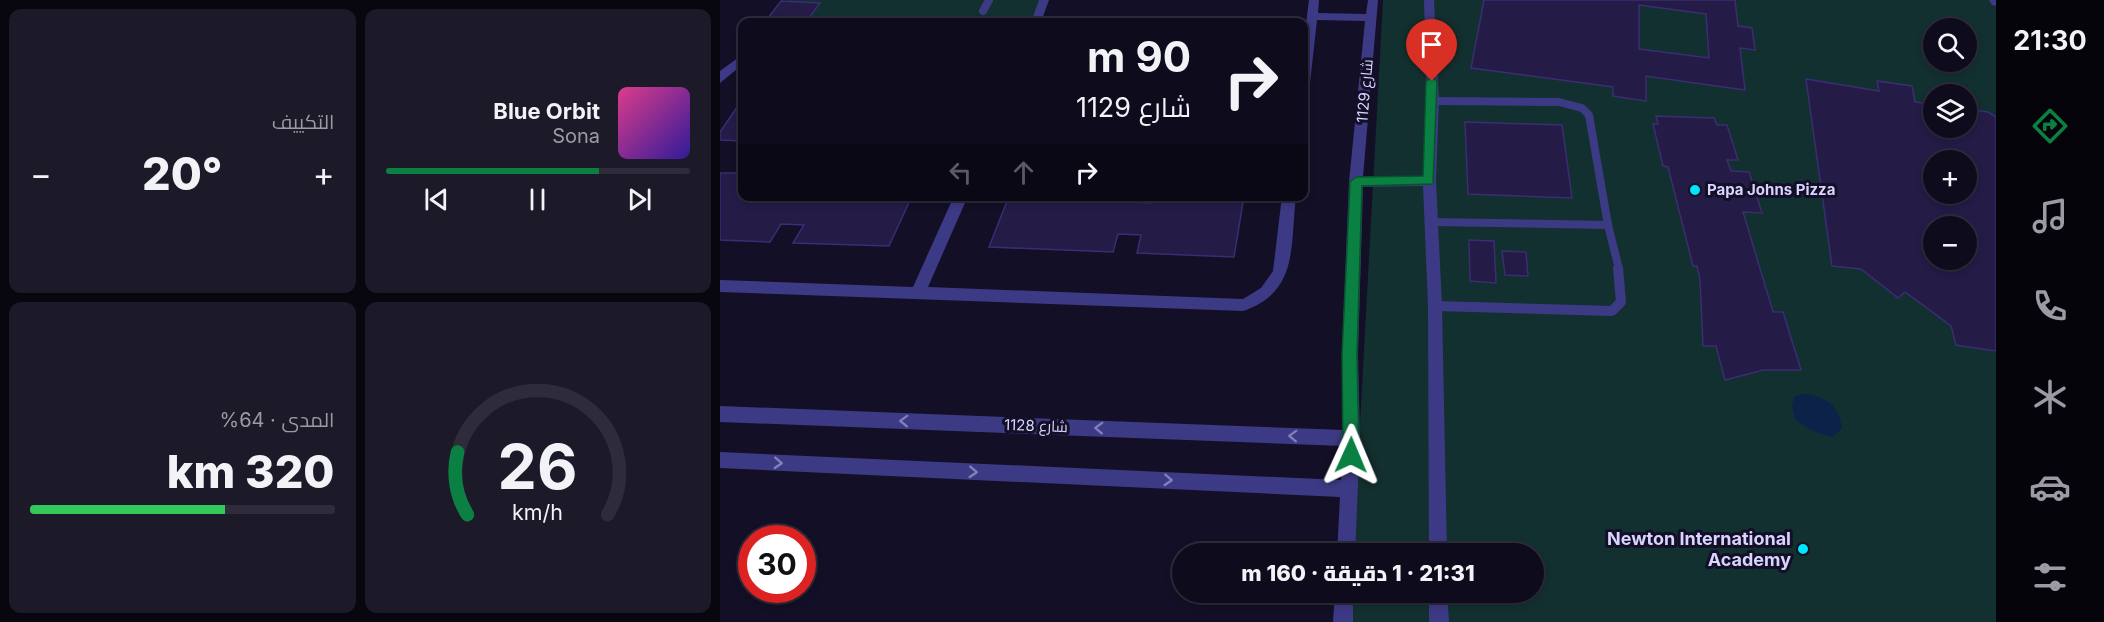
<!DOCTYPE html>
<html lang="ar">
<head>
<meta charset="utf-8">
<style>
	body { margin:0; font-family:Inter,Cairo,sans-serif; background:#1c1929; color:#f1f3f6; direction:rtl; height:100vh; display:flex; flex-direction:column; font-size:22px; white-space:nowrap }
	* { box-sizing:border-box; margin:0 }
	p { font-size:20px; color:#9b9ba3 }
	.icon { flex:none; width:33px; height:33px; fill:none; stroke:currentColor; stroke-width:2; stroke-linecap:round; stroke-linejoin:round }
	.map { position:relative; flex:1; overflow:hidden; direction:ltr }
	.side { display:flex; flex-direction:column; gap:9px; padding:9px; background:#08060f; width:720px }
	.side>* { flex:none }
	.hud { position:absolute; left:18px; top:18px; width:570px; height:183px; border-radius:12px; box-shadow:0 3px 9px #0003,0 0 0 2px #2e2b3b; direction:rtl; background:#0e0b1c; color:#f1f3f6; overflow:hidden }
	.controls { position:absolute; left:1203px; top:18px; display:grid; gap:12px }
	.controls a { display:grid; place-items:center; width:54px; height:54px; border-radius:50%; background:#0e0b1c; box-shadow:0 3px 9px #0003,0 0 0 2px #2e2b3b; font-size:30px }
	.speed { position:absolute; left:18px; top:525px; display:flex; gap:12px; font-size:30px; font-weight:700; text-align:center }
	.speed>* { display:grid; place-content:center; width:78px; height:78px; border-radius:50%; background:#0e0b1c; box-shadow:0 3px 9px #0003,0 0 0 2px #2e2b3b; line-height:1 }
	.speed .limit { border:9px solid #d22; background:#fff; color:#111 }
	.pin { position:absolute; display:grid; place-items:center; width:51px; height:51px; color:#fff; margin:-62px -26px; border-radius:50% 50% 50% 0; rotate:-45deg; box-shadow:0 0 6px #0007 }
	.pin .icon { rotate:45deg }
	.me { position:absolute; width:66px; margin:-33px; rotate:1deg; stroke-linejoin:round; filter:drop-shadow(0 0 4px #0008) }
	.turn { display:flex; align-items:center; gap:21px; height:126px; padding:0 18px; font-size:27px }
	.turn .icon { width:78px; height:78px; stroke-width:2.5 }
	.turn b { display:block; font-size:42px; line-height:51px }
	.lanes { display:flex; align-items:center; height:57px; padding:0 18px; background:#0003; justify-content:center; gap:30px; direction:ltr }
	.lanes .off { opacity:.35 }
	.big { font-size:45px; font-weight:800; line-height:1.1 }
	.side .tile { flex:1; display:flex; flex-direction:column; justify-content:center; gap:9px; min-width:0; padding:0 21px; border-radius:12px; background:#1c1929 }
	.side .dial { align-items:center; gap:0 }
	.dial svg { height:156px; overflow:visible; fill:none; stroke:#2e2b3b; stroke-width:7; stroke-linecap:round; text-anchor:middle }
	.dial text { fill:#f1f3f6; stroke:none }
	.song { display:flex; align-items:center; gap:18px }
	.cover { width:72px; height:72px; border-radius:9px; background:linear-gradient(135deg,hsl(330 70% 55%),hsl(250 70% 35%)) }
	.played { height:6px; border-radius:3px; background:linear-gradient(90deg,#0b8043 70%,#2e2b3b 70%) }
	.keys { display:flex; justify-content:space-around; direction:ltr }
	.heat { display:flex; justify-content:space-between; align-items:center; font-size:33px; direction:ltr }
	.charge { height:9px; border-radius:4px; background:linear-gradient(90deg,#34c759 64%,#2e2b3b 0) }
	.side .tiles { flex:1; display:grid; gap:9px; grid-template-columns:repeat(2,1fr) }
	.trip { position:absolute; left:452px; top:543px; width:372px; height:60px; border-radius:30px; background:#0e0b1c; box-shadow:0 3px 9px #0003,0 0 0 2px #2e2b3b; font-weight:800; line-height:60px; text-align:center; direction:rtl }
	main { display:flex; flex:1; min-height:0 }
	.tabs { display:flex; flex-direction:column; width:108px; justify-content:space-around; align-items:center; background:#06040b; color:#9b9ba3 }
	.tabs .icon { width:42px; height:42px }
	.tabs .active { color:#0b8043 }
	.tabs b { font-size:27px; color:#f1f3f6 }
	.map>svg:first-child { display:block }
	.green { fill:#12302f; fill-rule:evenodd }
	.water { fill:#0c2248 }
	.building { fill:#241b47; stroke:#3b2d73; stroke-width:1.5; fill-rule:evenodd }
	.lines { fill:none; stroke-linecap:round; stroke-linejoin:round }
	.service-far1 { stroke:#3d3a85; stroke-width:8 }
	.service { stroke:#3d3a85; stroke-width:10 }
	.minor { fill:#3d3a85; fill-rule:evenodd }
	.oneway { stroke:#837fbc }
	.route { fill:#0b8043; stroke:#07532c; stroke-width:1.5 }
	.poi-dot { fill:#00e5ff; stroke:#130f26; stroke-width:2 }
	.labels { text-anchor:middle; stroke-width:6; stroke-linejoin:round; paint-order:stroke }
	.street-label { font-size:15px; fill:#d9d4ff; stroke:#130f26 }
	.poi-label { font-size:15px; font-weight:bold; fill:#d9d4ff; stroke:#130f26; text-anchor:start }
	.near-poi-label { font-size:18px; font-weight:bold; fill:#d9d4ff; stroke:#130f26; text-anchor:end }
</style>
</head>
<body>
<main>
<nav class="tabs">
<b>21:30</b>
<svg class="icon active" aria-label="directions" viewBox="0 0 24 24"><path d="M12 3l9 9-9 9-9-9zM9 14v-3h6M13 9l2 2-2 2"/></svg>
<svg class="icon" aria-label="music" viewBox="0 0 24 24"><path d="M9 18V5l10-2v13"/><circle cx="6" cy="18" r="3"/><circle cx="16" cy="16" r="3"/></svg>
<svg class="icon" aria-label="phone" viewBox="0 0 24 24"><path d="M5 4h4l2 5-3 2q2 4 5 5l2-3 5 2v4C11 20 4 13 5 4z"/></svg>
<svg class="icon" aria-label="climate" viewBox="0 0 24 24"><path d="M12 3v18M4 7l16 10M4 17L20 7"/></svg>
<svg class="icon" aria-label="car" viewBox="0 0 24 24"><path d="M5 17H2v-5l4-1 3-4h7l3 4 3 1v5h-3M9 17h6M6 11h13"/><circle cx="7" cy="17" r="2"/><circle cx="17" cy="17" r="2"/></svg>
<svg class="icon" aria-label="filters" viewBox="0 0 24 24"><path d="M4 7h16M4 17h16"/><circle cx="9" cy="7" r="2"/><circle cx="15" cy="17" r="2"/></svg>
</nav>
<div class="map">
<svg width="1276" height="622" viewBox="0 0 1276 622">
	<rect width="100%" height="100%" fill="#130f26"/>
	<g class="green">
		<polygon points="69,0 328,0 318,22 53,22"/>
		<path d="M663 0H1276V622H629L631 593 813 592V554L633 553ZM1214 28H1246V62H1214ZM1214 94H1246V128H1214ZM1214 160H1246V194H1214ZM1214 226H1246V260H1214Z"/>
	</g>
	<path class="water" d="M1083 394C1107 396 1118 405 1122 428L1113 437 1094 432 1076 420 1072 407 1074 397Z"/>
	<g class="building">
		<path d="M764 0H1015L1018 26 1032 28 1035 50 1020 48 1025 90 926 76V101L893 96V87L751 68ZM919 5 986 14 989 58 919 49Z"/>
		<polygon points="61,1 100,3 86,22 45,22"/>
		<polygon points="242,19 284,20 282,22 240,22"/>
		<polygon points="355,19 453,22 354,22"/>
		<path d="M1086 79 1159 91 1157 81 1192 86 1195 102 1214 104V128H1246V109L1268 112 1276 117V351L1236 345 1231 326 1185 292 1178 298 1141 269 1112 266ZM1214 160H1246V194H1214ZM1214 226H1246V260H1214Z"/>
		<polygon points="22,100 22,141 0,140 0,132"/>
		<polygon points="936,116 994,118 997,125 1007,125 1018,160 1007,160 1011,171 1029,172 1042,213 1023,212 1053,312 1063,312 1081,370 1043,370 1005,380 996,346 983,346 980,279 977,266 973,266 948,167 943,166 933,124 938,124"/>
		<polygon points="745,122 842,125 852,198 748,194"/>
		<polygon points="0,173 22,173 22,196 192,196 169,246 73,243 84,225 61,224 50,242 0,240"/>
		<polygon points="289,196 408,196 407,202 430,203 431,196 524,196 514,257 417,253 421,235 398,234 393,252 269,247"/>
		<polygon points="749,240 774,241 776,283 750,281"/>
		<polygon points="782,251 806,252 808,276 785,275"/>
	</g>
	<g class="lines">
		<g class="service-far1">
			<polyline points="263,11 269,0"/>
			<polyline points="713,101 839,102 862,108 869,115 888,225 899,269"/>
			<polyline points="711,222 888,225"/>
		</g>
		<polyline class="service" points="715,306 892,311 901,302 898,268"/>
		<g class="minor">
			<polygon points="319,0 329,0 321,22 311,22"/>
			<polygon points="589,0 599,0 598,13 646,14 648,0 658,0 643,177 703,176 707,101 704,0 714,0 719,101 716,181 722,306 727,554 709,554 708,306 703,186 643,187 638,355 640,438 635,554 617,554 620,497 0,468 0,452 621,480 623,446 0,422 0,406 624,430 622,355 629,182 645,21 597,20 590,83 584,87 584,39"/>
			<polygon points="1269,0 1276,0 1276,6 1272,5"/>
			<polygon points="22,55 22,65 0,83 0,71"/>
			<path d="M234 196H248L208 287 523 299 541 288 553 271 562 196H576C570 246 579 292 523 311L0 292V280L193 287Z"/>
			<polygon points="615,592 633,592 633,622 613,622"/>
			<polygon points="709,592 727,592 729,622 709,622"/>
		</g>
	</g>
	<defs><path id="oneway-chevron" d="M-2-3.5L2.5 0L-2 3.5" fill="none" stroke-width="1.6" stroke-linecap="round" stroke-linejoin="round" transform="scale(1.5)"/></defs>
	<g class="oneway">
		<use href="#oneway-chevron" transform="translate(184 421) rotate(-178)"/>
		<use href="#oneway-chevron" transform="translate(379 428) rotate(-178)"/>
		<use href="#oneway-chevron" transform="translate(573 436) rotate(-178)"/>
		<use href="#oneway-chevron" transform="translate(58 463) rotate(3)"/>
		<use href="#oneway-chevron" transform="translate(253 472) rotate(3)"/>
		<use href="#oneway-chevron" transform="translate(448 480) rotate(3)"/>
	</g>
	<polygon class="route" points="712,77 717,81 713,184 642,186 637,355 639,455 636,460 631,462 625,460 623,455 622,355 630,182 636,177 703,176 706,81"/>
	<g class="poi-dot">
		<circle cx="975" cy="190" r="6"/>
		<circle cx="1083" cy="549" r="6"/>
	</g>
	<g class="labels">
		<g class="street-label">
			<text transform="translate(645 91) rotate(-85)" y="5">شارع 1129</text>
			<text transform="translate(316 426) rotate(2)" y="5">شارع 1128</text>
		</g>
		<g class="poi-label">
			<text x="987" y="195">Papa Johns Pizza</text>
		</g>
		<g class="near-poi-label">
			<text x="1071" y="545">Newton International<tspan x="1071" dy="21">Academy</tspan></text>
		</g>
	</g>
</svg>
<div class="controls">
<a><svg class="icon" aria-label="search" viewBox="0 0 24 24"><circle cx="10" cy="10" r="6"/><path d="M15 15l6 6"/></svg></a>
<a><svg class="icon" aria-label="layers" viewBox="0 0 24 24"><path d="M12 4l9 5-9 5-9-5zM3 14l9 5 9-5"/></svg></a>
<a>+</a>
<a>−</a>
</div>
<div class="speed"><div class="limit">30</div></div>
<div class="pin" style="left:712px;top:81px;background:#d93025"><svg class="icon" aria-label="arrive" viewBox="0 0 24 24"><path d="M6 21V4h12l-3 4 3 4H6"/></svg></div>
<svg class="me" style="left:631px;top:455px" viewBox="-20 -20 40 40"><path d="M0-17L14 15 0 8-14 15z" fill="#0b8043" stroke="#fff" stroke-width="4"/></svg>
<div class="trip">21:31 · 1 دقيقة · 160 m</div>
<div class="hud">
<div class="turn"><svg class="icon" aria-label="right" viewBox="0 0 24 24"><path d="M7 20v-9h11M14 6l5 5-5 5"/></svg><div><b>90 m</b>شارع 1129</div></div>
<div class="lanes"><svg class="icon off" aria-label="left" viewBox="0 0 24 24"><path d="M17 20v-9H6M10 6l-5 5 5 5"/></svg><svg class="icon off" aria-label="ahead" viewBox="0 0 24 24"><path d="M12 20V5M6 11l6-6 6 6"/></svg><svg class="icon" aria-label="right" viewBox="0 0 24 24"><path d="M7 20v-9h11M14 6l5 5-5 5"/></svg></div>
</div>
</div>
<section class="side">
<div class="tiles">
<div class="tile">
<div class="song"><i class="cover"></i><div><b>Blue Orbit</b><p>Sona</p></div></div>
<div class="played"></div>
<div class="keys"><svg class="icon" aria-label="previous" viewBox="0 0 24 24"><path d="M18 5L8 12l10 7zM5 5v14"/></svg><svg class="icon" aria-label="pause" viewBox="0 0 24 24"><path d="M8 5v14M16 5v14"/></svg><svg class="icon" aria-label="next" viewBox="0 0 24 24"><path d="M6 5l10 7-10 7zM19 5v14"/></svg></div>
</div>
<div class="tile"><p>التكييف</p>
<div class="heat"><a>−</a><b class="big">20°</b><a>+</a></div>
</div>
<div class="tile dial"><svg viewBox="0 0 100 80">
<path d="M14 69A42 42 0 1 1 86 69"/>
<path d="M14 69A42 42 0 0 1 9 37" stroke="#0b8043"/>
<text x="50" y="56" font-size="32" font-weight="700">26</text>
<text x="50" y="72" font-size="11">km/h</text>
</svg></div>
<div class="tile"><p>المدى · 64%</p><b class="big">320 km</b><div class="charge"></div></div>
</div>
</section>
</main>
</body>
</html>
